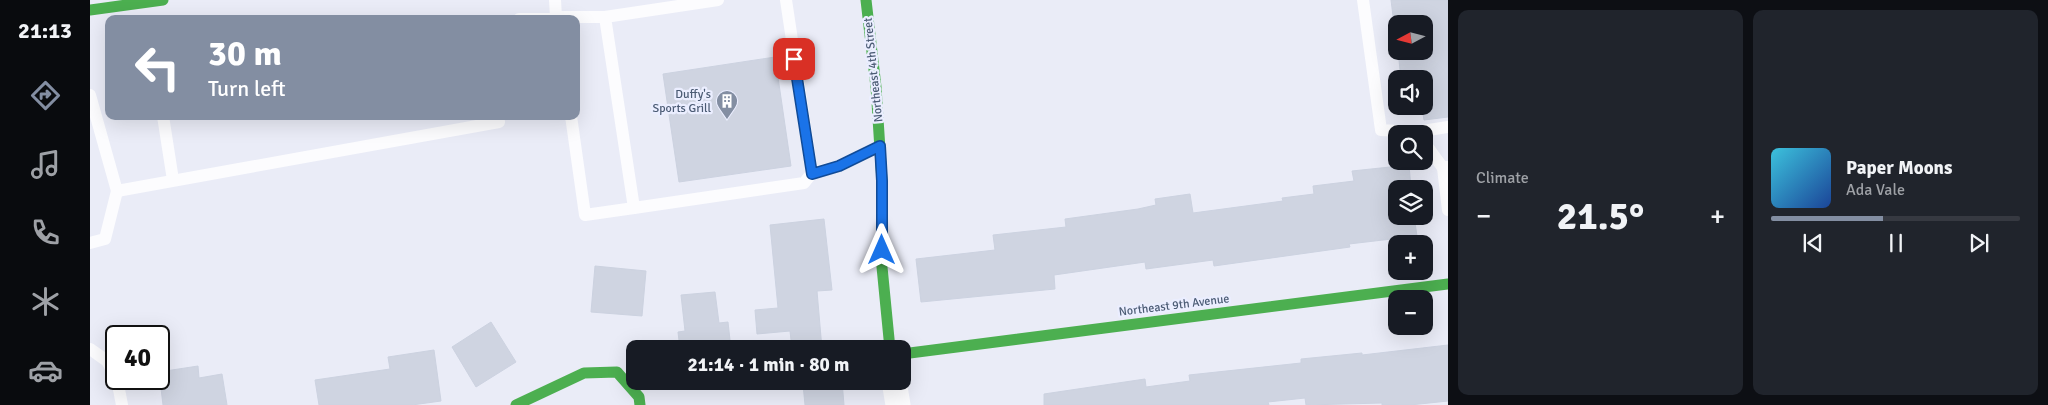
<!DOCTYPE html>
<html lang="en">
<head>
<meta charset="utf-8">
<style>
	body { margin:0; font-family:Signika,sans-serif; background:#20242c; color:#f1f3f6; height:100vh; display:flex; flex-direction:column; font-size:19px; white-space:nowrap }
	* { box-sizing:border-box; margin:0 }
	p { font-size:16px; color:#9ea1a6 }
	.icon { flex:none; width:28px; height:28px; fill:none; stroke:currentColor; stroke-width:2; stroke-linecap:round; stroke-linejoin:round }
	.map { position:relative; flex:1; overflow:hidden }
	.side { display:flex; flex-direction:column; gap:10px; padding:10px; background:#0d0f14; width:600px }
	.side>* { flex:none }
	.banner { position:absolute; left:15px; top:15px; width:475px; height:105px; border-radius:10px; box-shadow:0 5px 20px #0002; background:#838ea2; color:#fff; overflow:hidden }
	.needle { width:32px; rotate:263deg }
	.buttons { position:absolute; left:1298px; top:15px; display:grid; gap:10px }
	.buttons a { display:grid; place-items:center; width:45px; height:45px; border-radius:10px; background:#171b24; box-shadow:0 5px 20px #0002; font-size:25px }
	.speed { position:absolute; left:15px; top:325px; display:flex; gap:10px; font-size:25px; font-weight:700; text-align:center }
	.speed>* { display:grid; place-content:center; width:65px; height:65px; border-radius:50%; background:#171b24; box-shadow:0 5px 20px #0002; line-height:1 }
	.speed .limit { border:2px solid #111; border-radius:8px; background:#fff; color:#111 }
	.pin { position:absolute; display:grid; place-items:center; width:42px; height:42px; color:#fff; margin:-21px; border-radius:10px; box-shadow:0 2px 8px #0006 }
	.me { position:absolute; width:55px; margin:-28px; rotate:0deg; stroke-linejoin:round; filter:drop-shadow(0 0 4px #0008) }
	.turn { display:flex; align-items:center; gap:18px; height:105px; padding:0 20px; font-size:22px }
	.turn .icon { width:65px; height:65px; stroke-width:2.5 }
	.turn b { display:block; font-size:35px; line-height:42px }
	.big { font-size:38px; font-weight:800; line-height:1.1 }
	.side .tile { flex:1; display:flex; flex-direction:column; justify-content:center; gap:8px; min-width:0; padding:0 18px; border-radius:10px; background:#20242c }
	.song { display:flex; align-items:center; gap:15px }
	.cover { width:60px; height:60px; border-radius:8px; background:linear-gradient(135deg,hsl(190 70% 55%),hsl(220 70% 35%)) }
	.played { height:5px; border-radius:2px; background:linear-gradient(90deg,#838ea2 45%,#363941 45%) }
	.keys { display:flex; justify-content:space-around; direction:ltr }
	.heat { display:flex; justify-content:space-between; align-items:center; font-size:28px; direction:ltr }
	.side .tiles { flex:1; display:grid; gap:10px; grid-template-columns:repeat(2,1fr) }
	.trip { position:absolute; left:536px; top:340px; width:285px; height:50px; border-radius:10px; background:#171b24; box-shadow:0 5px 20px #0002; font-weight:800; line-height:50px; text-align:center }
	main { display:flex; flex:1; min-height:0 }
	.menu { display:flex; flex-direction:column; width:90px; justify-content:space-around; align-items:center; background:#090b0e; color:#9ea1a6 }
	.menu .icon { width:35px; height:35px }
	.menu .current { color:#838ea2 }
	.menu b { font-size:22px; color:#f1f3f6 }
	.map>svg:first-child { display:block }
	.building { fill:#cfd4e1; stroke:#ccd2e0 }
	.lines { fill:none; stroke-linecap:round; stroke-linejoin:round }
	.lane { stroke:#fcfcfe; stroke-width:12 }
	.street { stroke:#fcfcfe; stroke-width:25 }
	.fast { stroke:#4caf50; stroke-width:11 }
	.route-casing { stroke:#114b97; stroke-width:12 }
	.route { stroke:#1a73e8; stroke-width:9 }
	.labels { text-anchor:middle; stroke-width:4.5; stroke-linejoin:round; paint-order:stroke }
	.street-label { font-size:12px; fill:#4b5b74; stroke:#ebeeff }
	.poi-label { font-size:12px; fill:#4b5b74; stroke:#ebeeff; text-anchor:end }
</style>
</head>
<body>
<main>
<nav class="menu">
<b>21:13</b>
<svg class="icon current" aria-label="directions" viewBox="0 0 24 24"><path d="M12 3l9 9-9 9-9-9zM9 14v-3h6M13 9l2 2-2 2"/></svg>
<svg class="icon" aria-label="music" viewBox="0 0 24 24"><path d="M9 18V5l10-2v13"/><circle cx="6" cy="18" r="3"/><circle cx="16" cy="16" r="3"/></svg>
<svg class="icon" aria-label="phone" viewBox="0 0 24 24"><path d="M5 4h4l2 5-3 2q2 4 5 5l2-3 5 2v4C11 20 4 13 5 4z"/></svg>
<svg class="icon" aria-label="climate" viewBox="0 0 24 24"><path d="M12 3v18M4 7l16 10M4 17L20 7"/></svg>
<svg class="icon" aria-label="car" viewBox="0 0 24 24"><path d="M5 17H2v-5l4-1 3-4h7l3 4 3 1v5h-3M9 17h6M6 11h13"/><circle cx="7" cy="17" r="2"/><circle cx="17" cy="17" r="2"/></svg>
</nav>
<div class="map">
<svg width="1358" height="405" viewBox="0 0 1358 405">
	<rect width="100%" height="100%" fill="#eaecf7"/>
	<g class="building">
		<polygon points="1301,0 1358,0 1358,117 1334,120 1332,108 1315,110 1315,106 1334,106 1334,79 1311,79 1308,51 1334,51 1334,24 1306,24 1306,40"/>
		<polygon points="685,57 701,166 589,182 573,74"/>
		<polygon points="1319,165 1321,189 1306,189 1306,216 1324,216 1327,236 1259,244 1260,247 1124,266 1123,260 1056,269 1055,262 964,275 965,289 831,302 826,259 905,250 903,235 976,227 975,219 1048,209 1066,205 1065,199 1100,194 1103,213 1193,201 1192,198 1224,194 1223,186 1264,181 1262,171"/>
		<polygon points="734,219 742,290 727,291 732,349 702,349 700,331 667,334 665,310 688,308 680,225"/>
		<polygon points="505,266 556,271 552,316 501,312"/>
		<polygon points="625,292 629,323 638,322 641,349 590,349 588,332 595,331 591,295"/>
		<polygon points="401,322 426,362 386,387 362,347"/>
		<polygon points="1358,345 1358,401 1320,405 1292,405 1292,403 1216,405 1215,398 1178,402 1179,405 954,405 954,394 1055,379 1056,387 1100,381 1099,375 1211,363 1211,359 1272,353 1272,355"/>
		<polygon points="344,350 351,401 322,405 229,405 225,380 300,369 298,357"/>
		<polygon points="108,366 109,378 132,374 137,405 73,405 69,372"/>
		<polygon points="752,381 754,405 715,405 713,384"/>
	</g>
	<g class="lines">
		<g class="lane">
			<polyline points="465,0 466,17 515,17"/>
			<polyline points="628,0 515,17 544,208 714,183 722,173 749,166 790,146"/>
			<polyline points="696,0 722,173"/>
			<polyline points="1273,0 1291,130 1326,132 1358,127"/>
			<polyline points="429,19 466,19"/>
			<polyline points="0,95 27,191 409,122 408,116"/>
			<polyline points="73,116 83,180"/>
			<polyline points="481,116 495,215 544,208"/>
			<polyline points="1334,142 1353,168"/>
			<polyline points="1358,167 1353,168 1358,210"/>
			<polyline points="0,243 15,239 27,191"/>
			<polyline points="0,349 17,361 26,377"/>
			<polyline points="27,379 32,405"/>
		</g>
		<polyline class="street" points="804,381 808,405"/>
		<g class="fast">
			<polyline points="776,0 786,87 792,181 792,267 800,349"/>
			<polyline points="0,10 73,0"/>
			<polyline points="812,354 1358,284"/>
			<polyline points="426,405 494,373 527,372 549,397 550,405"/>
		</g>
	</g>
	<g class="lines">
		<g class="route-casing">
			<polyline id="route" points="704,59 722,174 749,166 790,146 792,181 792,250"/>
		</g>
		<use href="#route" class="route"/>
	</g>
	<defs>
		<g id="building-pin" transform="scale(1.125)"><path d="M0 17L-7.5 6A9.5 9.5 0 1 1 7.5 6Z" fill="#838ea2" stroke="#ebeeff"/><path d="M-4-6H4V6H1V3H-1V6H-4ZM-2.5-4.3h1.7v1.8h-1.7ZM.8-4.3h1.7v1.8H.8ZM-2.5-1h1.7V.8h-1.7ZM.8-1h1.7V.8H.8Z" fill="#fff"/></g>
	</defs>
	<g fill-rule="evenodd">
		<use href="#building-pin" x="637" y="101"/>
	</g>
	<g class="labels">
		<g class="street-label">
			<text transform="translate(783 70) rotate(-96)" y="4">Northeast 4th Street</text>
			<text transform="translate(1084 305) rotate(-7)" y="4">Northeast 9th Avenue</text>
		</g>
		<g class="poi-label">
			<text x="621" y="98">Duffy's<tspan x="621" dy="14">Sports Grill</tspan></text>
		</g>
	</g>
</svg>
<div class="buttons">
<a><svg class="needle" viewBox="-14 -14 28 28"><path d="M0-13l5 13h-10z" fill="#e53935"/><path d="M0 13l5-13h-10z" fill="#9ea1a6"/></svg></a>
<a><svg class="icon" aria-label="sound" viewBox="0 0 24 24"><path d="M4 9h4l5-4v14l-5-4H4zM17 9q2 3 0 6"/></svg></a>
<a><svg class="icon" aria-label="search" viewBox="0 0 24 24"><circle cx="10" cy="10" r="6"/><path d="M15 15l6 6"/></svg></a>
<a><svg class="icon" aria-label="layers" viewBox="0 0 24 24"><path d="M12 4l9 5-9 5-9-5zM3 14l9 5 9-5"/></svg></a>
<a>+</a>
<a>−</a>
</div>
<div class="speed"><div class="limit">40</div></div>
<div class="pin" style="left:704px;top:59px;background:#d93025"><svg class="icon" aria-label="arrive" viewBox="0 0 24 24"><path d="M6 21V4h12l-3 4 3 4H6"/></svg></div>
<svg class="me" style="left:792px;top:250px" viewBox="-20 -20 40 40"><path d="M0-17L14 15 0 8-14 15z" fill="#1a73e8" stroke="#fff" stroke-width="4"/></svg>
<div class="trip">21:14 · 1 min · 80 m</div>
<div class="banner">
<div class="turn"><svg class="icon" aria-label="left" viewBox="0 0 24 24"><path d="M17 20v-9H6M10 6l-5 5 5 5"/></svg><div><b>30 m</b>Turn left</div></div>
</div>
</div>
<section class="side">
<div class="tiles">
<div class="tile"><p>Climate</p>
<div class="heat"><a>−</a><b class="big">21.5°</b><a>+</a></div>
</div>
<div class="tile">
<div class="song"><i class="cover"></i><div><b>Paper Moons</b><p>Ada Vale</p></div></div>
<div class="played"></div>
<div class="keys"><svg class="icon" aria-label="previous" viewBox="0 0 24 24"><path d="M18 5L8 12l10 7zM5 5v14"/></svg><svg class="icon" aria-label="pause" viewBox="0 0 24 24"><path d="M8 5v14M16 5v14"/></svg><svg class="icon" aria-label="next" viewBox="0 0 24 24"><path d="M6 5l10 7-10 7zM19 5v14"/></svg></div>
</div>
</div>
</section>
</main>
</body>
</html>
